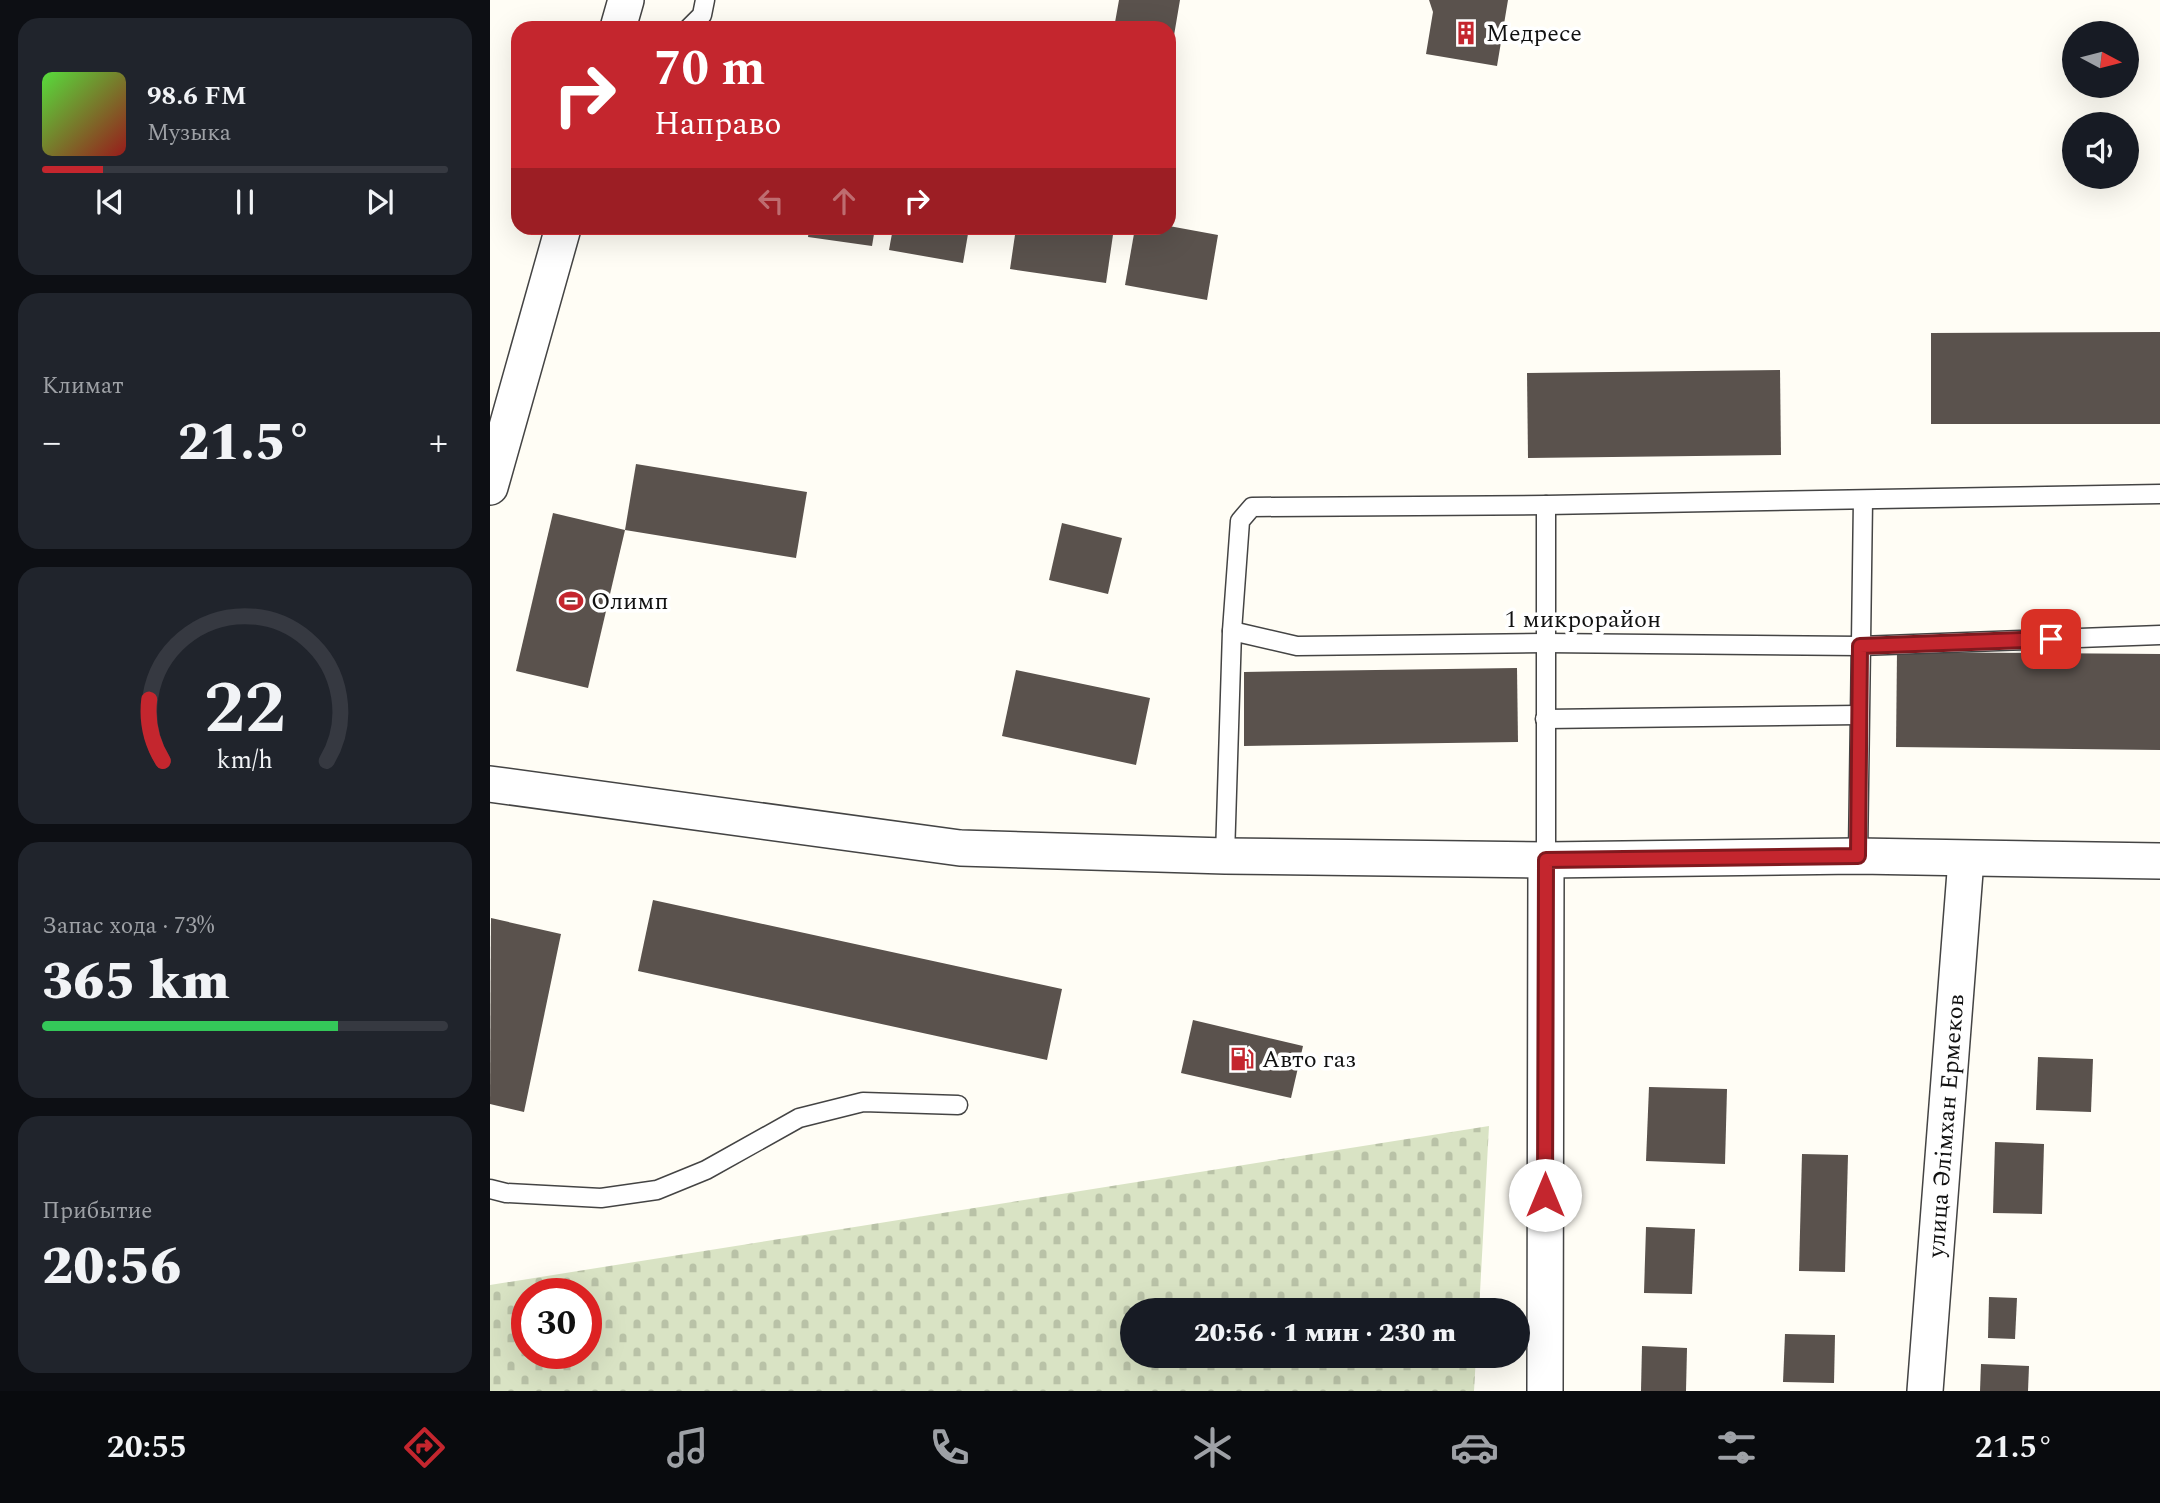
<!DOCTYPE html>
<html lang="ru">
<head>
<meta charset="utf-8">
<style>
	body { margin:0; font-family:Spectral,serif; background:#20242c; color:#f1f3f6; height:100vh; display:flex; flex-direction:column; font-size:26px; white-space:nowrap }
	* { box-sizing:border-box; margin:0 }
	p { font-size:23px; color:#9ea1a6 }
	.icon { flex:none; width:38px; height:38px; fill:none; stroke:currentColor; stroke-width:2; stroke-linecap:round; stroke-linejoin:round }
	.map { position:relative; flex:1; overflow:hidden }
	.details { display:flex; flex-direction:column; gap:18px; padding:18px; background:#0d0f14; width:490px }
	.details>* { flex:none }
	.guide { position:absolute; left:21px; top:21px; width:665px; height:214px; border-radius:21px; box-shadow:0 7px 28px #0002; background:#c4262e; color:#fff; overflow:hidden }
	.needle { width:46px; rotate:97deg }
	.fabs { position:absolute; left:1572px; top:21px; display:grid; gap:14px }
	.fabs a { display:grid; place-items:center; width:77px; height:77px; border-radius:50%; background:#171b24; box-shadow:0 7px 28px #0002; font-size:35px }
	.speed { position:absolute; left:21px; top:1278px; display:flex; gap:14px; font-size:35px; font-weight:700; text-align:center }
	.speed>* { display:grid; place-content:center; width:91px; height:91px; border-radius:50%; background:#171b24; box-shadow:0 7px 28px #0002; line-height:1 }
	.speed .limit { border:10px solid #d22; background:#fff; color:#111 }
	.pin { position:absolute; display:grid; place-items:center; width:60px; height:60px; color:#fff; margin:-30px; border-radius:14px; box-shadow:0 4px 10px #0006 }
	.me { position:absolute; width:77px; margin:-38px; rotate:0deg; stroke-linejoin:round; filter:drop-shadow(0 0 5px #0008) }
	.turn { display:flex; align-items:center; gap:24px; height:147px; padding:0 28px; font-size:32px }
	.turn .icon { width:91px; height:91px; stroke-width:2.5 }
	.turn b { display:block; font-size:49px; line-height:60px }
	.lanes { display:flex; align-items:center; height:66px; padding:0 28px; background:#0003; justify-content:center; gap:35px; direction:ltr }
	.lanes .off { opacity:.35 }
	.big { font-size:52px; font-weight:800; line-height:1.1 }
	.details .widget { flex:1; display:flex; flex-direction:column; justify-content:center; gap:10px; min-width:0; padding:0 24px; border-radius:21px; background:#20242c }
	.details .dial { align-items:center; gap:0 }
	.dial svg { height:182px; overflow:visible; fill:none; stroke:#363941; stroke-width:7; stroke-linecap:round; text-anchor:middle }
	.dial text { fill:#f1f3f6; stroke:none }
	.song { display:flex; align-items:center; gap:21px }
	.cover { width:84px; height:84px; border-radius:10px; background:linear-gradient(135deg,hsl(110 70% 55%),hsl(0 70% 35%)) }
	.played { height:7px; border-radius:4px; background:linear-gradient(90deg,#c4262e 15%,#363941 15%) }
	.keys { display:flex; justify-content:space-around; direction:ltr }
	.heat { display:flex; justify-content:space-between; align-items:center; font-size:38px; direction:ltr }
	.charge { height:10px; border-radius:5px; background:linear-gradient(90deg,#34c759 73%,#363941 0) }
	.trip { position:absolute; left:630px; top:1298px; width:410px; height:70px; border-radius:35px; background:#171b24; box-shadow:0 7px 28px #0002; font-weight:800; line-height:70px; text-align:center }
	.tabs { display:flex; height:112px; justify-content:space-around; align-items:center; background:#090b0e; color:#9ea1a6 }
	.tabs .icon { width:49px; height:49px }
	.tabs .current { color:#c4262e }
	.tabs b { font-size:32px; color:#f1f3f6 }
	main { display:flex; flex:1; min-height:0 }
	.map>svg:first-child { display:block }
	.cemetery { fill:url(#cemetery-stones); fill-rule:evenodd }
	.building { fill:#5a524d }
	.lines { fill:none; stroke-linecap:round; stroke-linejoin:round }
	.service-casing { stroke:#444; stroke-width:21 }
	.minor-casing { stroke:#444; stroke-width:38 }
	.service { stroke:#fff; stroke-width:18 }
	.minor { stroke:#fff; stroke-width:35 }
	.route-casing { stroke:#7f191e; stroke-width:18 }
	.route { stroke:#c4262e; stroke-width:12 }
	.labels { text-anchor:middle; stroke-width:7; stroke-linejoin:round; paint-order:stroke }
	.poi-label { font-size:24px; fill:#111; stroke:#fff; text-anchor:start }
	.street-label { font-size:24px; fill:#111; stroke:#fff }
</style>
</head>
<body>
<main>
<section class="details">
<div class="widget">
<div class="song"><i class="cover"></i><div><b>98.6 FM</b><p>Музыка</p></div></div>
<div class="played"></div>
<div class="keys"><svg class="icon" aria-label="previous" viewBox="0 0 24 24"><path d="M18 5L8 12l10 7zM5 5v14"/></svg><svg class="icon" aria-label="pause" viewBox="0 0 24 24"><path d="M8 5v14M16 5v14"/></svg><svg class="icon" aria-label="next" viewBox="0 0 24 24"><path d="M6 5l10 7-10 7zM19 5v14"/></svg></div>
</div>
<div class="widget"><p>Климат</p>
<div class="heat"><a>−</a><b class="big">21.5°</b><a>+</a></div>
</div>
<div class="widget dial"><svg viewBox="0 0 100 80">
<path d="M14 69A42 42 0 1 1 86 69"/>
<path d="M14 69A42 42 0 0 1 8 42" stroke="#c4262e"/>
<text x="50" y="56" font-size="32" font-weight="700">22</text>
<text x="50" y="72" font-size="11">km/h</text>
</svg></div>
<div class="widget"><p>Запас хода · 73%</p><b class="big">365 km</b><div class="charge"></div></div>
<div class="widget"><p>Прибытие</p><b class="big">20:56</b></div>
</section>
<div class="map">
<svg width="1670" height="1391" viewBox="0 0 1670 1391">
	<defs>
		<pattern id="cemetery-stones" width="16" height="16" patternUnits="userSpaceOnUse" patternTransform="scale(1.75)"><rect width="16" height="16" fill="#d9e3c4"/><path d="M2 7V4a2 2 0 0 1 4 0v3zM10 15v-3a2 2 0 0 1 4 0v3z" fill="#b9c2a7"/></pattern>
	</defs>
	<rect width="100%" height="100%" fill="#fffdf5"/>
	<path class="cemetery" d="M999 1126 989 1311H642V1356H986L984 1391H0V1285ZM37 1293H96V1353H37Z"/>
	<g class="building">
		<polygon points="629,0 690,0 680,59 679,28 624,28"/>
		<polygon points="939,0 1018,0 1007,66 936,54 943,12"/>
		<polygon points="679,226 728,235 717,300 635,285 645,228"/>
		<polygon points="319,228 385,228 382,246 318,237"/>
		<polygon points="403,228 479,228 473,263 399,250"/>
		<polygon points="526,228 624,228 616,283 520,269"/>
		<polygon points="1670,332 1670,424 1441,424 1441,333"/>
		<polygon points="1290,370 1291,455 1038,458 1037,373"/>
		<polygon points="146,464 317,492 306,558 135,530"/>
		<polygon points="63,513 135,530 98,688 26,671"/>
		<polygon points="572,523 632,538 618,594 559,580"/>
		<polygon points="1407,652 1670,654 1670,750 1406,747"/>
		<polygon points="1027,668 1028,742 754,746 754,672"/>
		<polygon points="526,670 660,698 646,765 512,736"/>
		<polygon points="163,900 572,989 557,1060 148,971"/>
		<polygon points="1,918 71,934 34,1112 0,1104"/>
		<polygon points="703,1020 813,1046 801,1098 691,1073"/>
		<polygon points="1548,1057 1603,1059 1601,1112 1546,1110"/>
		<polygon points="1159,1087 1237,1089 1235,1164 1156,1161"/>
		<polygon points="1505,1142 1554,1144 1552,1214 1503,1213"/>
		<polygon points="1312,1154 1358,1155 1355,1272 1309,1271"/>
		<polygon points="1156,1227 1205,1229 1202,1294 1154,1293"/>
		<polygon points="1499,1297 1527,1298 1525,1339 1498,1338"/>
		<polygon points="1295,1334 1345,1335 1344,1383 1293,1382"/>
		<polygon points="1152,1346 1197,1348 1196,1391 1151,1391"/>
		<polygon points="1491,1364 1539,1366 1538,1391 1490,1391"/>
	</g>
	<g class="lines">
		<g class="service-casing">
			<g id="service">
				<polyline points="199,28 212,15 215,0"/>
				<polyline points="1056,505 1056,860"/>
				<polyline points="742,631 750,521 762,507 1056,505 1670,494"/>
				<polyline points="1055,719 1368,715"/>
				<polyline points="735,856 742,631 807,646 1055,643 1370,646 1670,635"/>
				<polyline points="1368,856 1373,500"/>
				<polyline points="0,1189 16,1193 111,1198 167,1190 216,1170 309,1118 373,1102 468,1105"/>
			</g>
		</g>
		<g class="minor-casing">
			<g id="minor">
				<polyline points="128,28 136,0"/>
				<polyline points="0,487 73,228"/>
				<polyline points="0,784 470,848 735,856 1056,860 1368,856 1670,861"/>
				<polyline points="1055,1391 1056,860"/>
				<path id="s1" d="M1435 1391 1476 859"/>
			</g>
		</g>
		<use href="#service" class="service"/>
		<use href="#minor" class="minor"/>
	</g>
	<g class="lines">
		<g class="route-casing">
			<polyline id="route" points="1055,1195 1056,860 1368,856 1370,646 1561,639"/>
		</g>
		<use href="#route" class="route"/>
	</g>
	<defs>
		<g id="building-bare" transform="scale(1.89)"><path d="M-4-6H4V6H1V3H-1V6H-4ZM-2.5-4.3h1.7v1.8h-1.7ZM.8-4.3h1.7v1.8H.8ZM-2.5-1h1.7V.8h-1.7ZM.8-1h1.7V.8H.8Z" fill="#c4262e" stroke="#fff" stroke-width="2.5" paint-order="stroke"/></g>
		<g id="stadium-bare" transform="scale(1.89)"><path d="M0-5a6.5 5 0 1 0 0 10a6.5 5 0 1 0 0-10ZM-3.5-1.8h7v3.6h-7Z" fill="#c4262e" stroke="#fff" stroke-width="2.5" paint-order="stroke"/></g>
		<g id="fuel-bare" transform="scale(1.89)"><path d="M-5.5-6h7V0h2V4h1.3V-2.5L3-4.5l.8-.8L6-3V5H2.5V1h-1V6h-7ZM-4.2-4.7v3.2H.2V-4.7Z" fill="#c4262e" stroke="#fff" stroke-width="2.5" paint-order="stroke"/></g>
	</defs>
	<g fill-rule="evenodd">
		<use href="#building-bare" x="976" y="33"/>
		<use href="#stadium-bare" x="81" y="601"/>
		<use href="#fuel-bare" x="752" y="1059"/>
	</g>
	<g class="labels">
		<g class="poi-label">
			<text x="996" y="41">Медресе</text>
			<text x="101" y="609">Олимп</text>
			<text x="772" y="1067">Авто газ</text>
		</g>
		<g class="street-label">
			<text x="1093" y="627">1 микрорайон</text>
			<text dy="8" stroke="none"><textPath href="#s1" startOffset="266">улица Әлімхан Ермеков</textPath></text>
		</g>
	</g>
</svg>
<div class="fabs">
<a><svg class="needle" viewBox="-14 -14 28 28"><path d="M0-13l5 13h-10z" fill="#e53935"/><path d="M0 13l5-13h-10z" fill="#9ea1a6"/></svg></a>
<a><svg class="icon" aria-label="sound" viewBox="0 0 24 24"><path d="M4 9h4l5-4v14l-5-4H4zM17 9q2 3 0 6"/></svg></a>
</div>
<div class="speed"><div class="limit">30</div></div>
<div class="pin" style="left:1561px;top:639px;background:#d93025"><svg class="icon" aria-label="arrive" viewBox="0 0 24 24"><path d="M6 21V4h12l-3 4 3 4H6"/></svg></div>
<svg class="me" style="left:1055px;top:1195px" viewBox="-20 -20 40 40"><circle r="19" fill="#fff"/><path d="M0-13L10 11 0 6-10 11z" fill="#c4262e"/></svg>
<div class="trip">20:56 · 1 мин · 230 m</div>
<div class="guide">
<div class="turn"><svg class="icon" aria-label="right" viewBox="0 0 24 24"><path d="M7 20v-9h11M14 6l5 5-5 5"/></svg><div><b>70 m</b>Направо</div></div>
<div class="lanes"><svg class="icon off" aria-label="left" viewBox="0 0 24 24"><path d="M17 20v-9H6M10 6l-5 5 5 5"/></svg><svg class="icon off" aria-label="ahead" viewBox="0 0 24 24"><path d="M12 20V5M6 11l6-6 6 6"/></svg><svg class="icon" aria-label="right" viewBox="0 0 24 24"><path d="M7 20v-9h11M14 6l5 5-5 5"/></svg></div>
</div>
</div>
</main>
<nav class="tabs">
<b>20:55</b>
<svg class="icon current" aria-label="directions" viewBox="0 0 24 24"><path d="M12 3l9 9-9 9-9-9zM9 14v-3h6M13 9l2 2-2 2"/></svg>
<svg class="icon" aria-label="music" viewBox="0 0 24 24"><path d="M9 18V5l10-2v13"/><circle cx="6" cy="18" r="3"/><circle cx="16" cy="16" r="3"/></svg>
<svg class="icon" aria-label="phone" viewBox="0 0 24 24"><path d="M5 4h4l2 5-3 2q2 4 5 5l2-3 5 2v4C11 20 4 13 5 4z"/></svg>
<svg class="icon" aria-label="climate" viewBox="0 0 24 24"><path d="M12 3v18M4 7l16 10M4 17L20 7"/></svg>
<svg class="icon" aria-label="car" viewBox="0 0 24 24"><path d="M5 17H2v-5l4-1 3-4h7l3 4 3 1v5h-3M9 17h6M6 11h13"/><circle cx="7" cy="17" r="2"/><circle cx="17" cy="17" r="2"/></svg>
<svg class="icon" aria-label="filters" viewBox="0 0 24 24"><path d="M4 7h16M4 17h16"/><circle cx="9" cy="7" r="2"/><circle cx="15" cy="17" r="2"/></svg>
<b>21.5°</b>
</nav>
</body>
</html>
